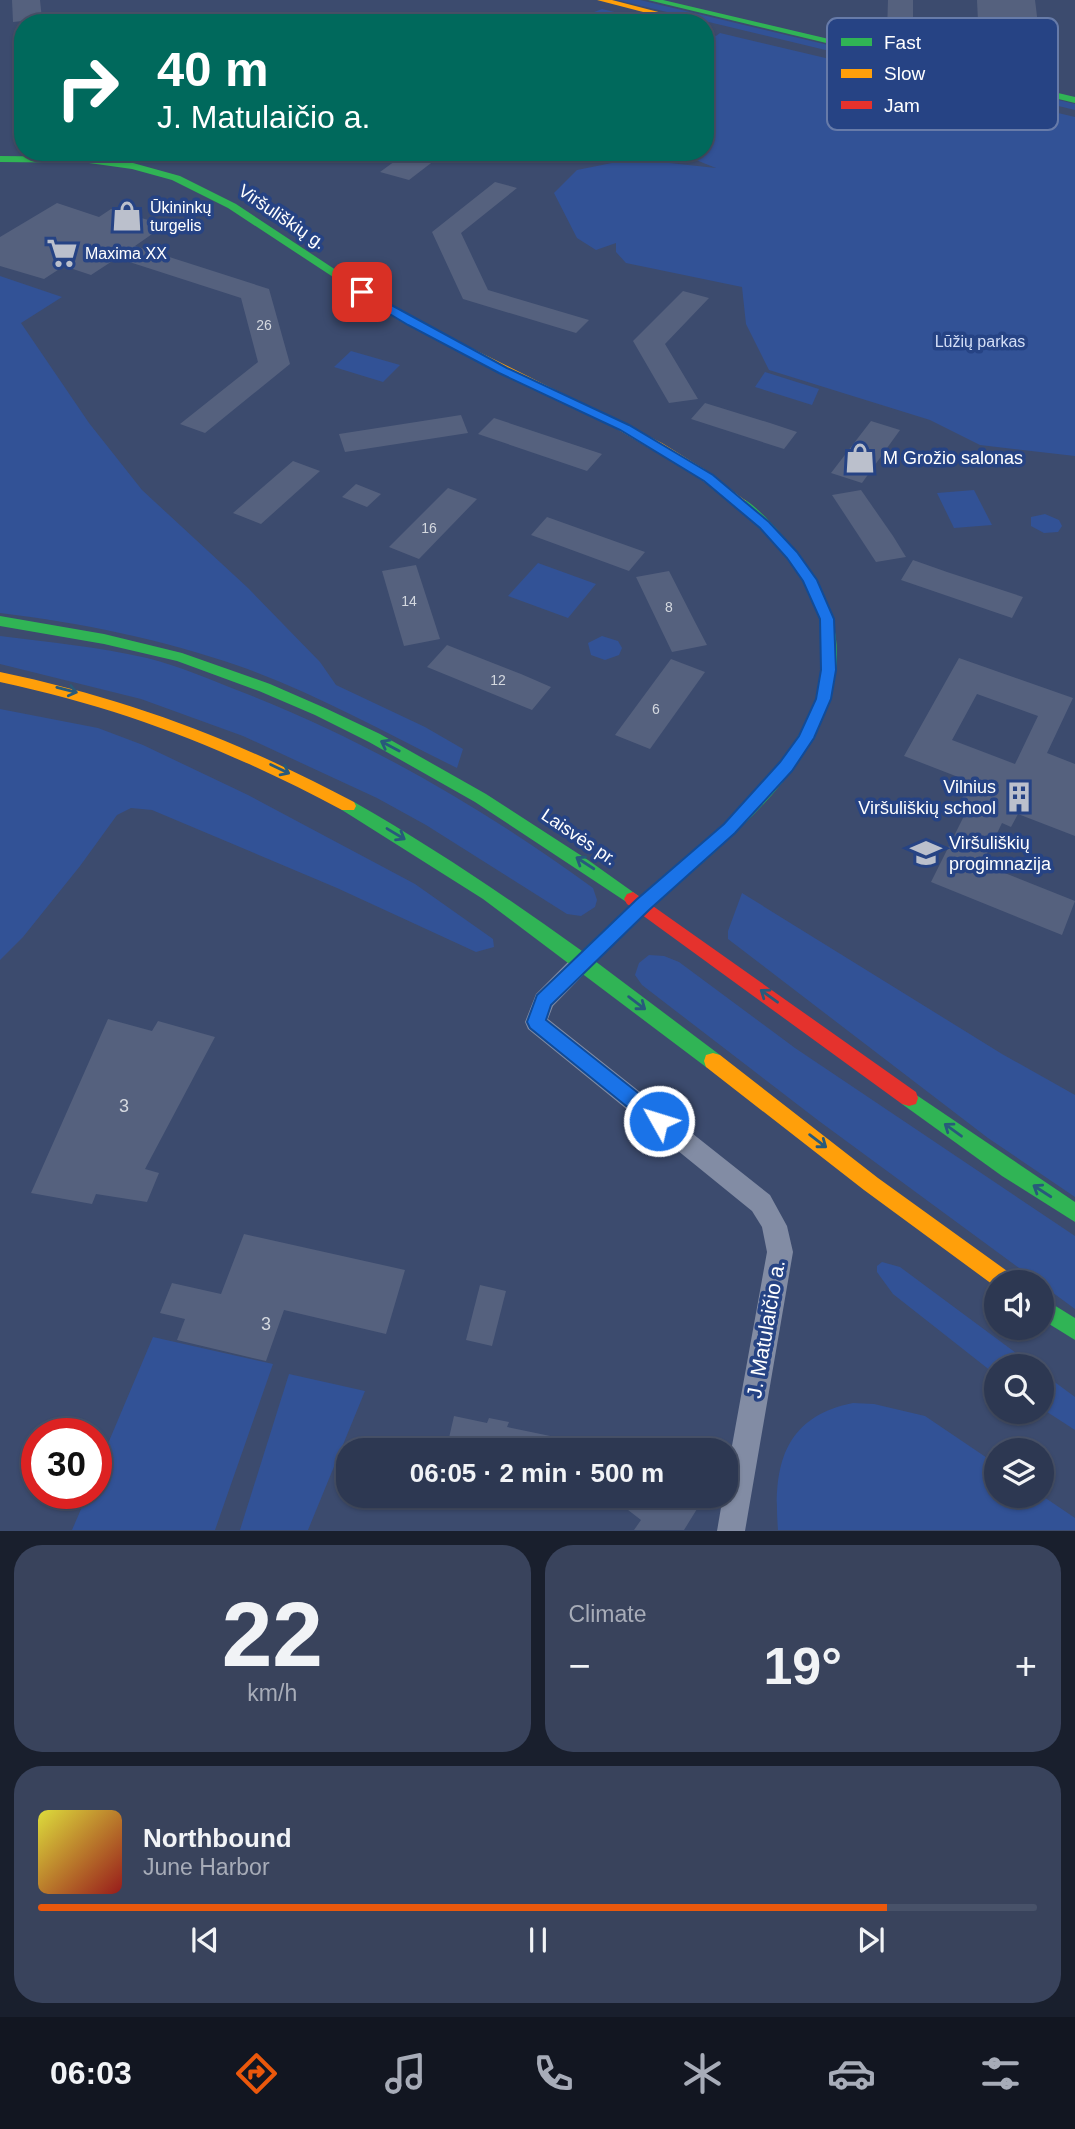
<!DOCTYPE html>
<html lang="en">
<head>
<meta charset="utf-8">
<style>
	body { margin:0; font-family:Helvetica,sans-serif; background:#39435c; color:#f1f3f6; height:100vh; display:flex; flex-direction:column; font-size:26px; white-space:nowrap }
	* { box-sizing:border-box; margin:0 }
	p { font-size:23px; color:#a7acb8 }
	.icon { flex:none; width:38px; height:38px; fill:none; stroke:currentColor; stroke-width:2; stroke-linecap:round; stroke-linejoin:round }
	.map { position:relative; height:1531px; overflow:hidden }
	.details { display:flex; flex-direction:column; gap:14px; padding:14px; background:#191f2d; flex:1 }
	.details>* { flex:none }
	.hud { position:absolute; left:14px; top:14px; width:700px; height:147px; border-radius:28px; box-shadow:0 2px 5px #0004,0 0 0 2px #485269; background:#00695c; color:#fff; overflow:hidden }
	.tools { position:absolute; left:984px; top:1270px; display:grid; gap:14px }
	.tools a { display:grid; place-items:center; width:70px; height:70px; border-radius:50%; background:#2d3852; box-shadow:0 2px 5px #0004,0 0 0 2px #485269; font-size:35px }
	.speed { position:absolute; left:21px; top:1418px; display:flex; gap:14px; font-size:35px; font-weight:700; text-align:center }
	.speed>* { display:grid; place-content:center; width:91px; height:91px; border-radius:50%; background:#2d3852; box-shadow:0 2px 5px #0004,0 0 0 2px #485269; line-height:1 }
	.speed .limit { border:10px solid #d22; background:#fff; color:#111 }
	.pin { position:absolute; display:grid; place-items:center; width:60px; height:60px; color:#fff; margin:-30px; border-radius:14px; box-shadow:0 4px 10px #0006 }
	.me { position:absolute; width:77px; margin:-38px; rotate:309deg; stroke-linejoin:round; filter:drop-shadow(0 0 5px #0008) }
	.turn { display:flex; align-items:center; gap:24px; height:147px; padding:0 28px; font-size:32px }
	.turn .icon { width:91px; height:91px; stroke-width:2.5 }
	.turn b { display:block; font-size:49px; line-height:60px }
	.big { font-size:52px; font-weight:800; line-height:1.1 }
	.details .card { flex:1; display:flex; flex-direction:column; justify-content:center; gap:10px; min-width:0; padding:0 24px; border-radius:28px; background:#39435c }
	.details .dial { align-items:center; gap:0 }
	.dial b { font-size:91px; line-height:1 }
	.song { display:flex; align-items:center; gap:21px }
	.cover { width:84px; height:84px; border-radius:10px; background:linear-gradient(135deg,hsl(60 70% 55%),hsl(0 70% 35%)) }
	.played { height:7px; border-radius:4px; background:linear-gradient(90deg,#ea580c 85%,#485269 85%) }
	.keys { display:flex; justify-content:space-around; direction:ltr }
	.heat { display:flex; justify-content:space-between; align-items:center; font-size:38px; direction:ltr }
	.details .tiles { flex:1; display:grid; gap:14px; grid-template-columns:1fr 1fr }
	.card:last-child { grid-column:span 2 }
	.trip { position:absolute; left:336px; top:1438px; width:402px; height:70px; border-radius:28px; background:#2d3852; box-shadow:0 2px 5px #0004,0 0 0 2px #485269; font-weight:800; line-height:70px; text-align:center }
	.tab-bar { display:flex; height:112px; justify-content:space-around; align-items:center; background:#121621; color:#a7acb8 }
	.tab-bar .icon { width:49px; height:49px }
	.tab-bar .on { color:#ea580c }
	.tab-bar b { font-size:32px; color:#f1f3f6 }
	.map>svg:first-child { display:block }
	.green { fill:#325296 }
	.building { fill:#55617e; fill-rule:evenodd }
	.lines { fill:none; stroke-linecap:round; stroke-linejoin:round }
	.street { fill:#828ca4; fill-rule:evenodd }
	.fast { fill:#30b455; fill-rule:evenodd }
	.slow { fill:#ff9f0a; fill-rule:evenodd }
	.jam { fill:#e5322d; fill-rule:evenodd }
	.oneway { stroke:#285a7b }
	.route { fill:#1a73e8; stroke:#114b97; stroke-width:2 }
	.labels { text-anchor:middle; stroke-width:7; stroke-linejoin:round; paint-order:stroke }
	.number-label { font-size:14px; fill:#d4d8df }
	.far-poi-label { font-size:16px; fill:#fff; stroke:#264384; text-anchor:start }
	.far-park-label { font-size:16px; fill:#d3def6; stroke:#264384 }
	.street-label { font-size:18px; fill:#fff; stroke:#264384 }
	.poi-label { font-size:18px; fill:#fff; stroke:#264384; text-anchor:start }
	.near-number-label { font-size:18px; fill:#d4d8df }
	.near-street-label { font-size:21px; fill:#fff; stroke:#264384 }
	.key { fill:#264384; stroke:#677ba9; stroke-width:2 }
	.key-label { font-size:19px; fill:#fff }
</style>
</head>
<body>
<div class="map">
<svg width="1075" height="1531" viewBox="0 0 1075 1531">
	<rect width="100%" height="100%" fill="#3c4b6e"/>
	<g class="green">
		<polygon points="617,0 640,0 1075,104 1075,110"/>
		<polygon points="602,9 648,20 644,23 565,23"/>
		<polygon points="720,33 1075,117 1075,456 980,445 930,420 769,370 746,324 742,287 626,263 616,252 616,243 596,250 577,238 554,193 577,170 632,159 716,168 676,152 705,152 705,34 716,36"/>
		<path d="M0 276 62 297 21 323 89 423 142 490 248 588 320 662 336 685 425 727 463 749 457 768C386 733 315 693 239 666 161 639 82 623 0 613Z"/>
		<polygon points="351,351 400,365 383,382 334,367"/>
		<polygon points="765,372 819,389 812,405 755,387"/>
		<polygon points="974,490 992,525 954,528 937,493"/>
		<polygon points="1045,514 1059,520 1062,526 1058,532 1044,533 1031,526 1031,517"/>
		<polygon points="538,563 596,584 568,618 508,596"/>
		<path d="M0 636C49 642 99 647 147 658 179 666 211 680 242 692 366 740 485 809 593 888L597 900 595 907 581 916 567 914 426 825 377 798 243 736 141 699 0 664Z"/>
		<polygon points="602,636 618,641 622,648 619,655 605,660 591,655 588,643"/>
		<polygon points="0,709 98,728 143,745 248,795 415,884 493,939 494,947 476,952 337,888 152,810 131,808 117,815 80,866 23,937 0,960"/>
		<polygon points="742,893 1002,1054 1075,1095 1075,1197 988,1138 728,939 728,931"/>
		<polygon points="649,955 664,956 679,962 795,1048 1075,1236 1075,1309 819,1121 642,985 635,975 639,963"/>
		<polygon points="882,1262 900,1267 1035,1367 996,1367 996,1375 893,1294 877,1272 877,1266"/>
		<polygon points="153,1337 273,1364 215,1530 72,1530 88,1493 96,1493 96,1472"/>
		<polygon points="1041,1372 1075,1397 1075,1430 1041,1408"/>
		<polygon points="289,1374 365,1391 308,1530 240,1530"/>
		<path d="M853 1403 874 1404 925 1416 996 1464V1496L1041 1495 1075 1518V1530H778C773 1467 783 1417 853 1403Z"/>
	</g>
	<g class="building">
		<polygon points="12,0 40,0 42,19 13,22"/>
		<polygon points="888,0 913,0 913,33 887,31"/>
		<polygon points="977,0 1035,0 1041,49 979,44"/>
		<polygon points="406,153 435,160 409,180 380,172"/>
		<polygon points="495,182 517,188 461,233 488,290 589,320 576,333 463,299 432,232"/>
		<polygon points="57,203 99,217 111,209 165,225 135,246 269,289 290,364 205,433 180,424 258,362 241,298 117,258 91,275 64,266 44,279 0,266 0,237"/>
		<polygon points="683,291 709,298 665,344 698,399 669,403 633,341"/>
		<polygon points="705,403 770,423 797,432 784,449 691,419"/>
		<polygon points="461,415 468,433 345,452 339,434"/>
		<polygon points="494,418 602,454 587,471 478,434"/>
		<polygon points="871,421 900,430 862,483 831,473"/>
		<polygon points="293,461 320,471 261,524 233,513"/>
		<polygon points="356,484 381,494 367,507 342,497"/>
		<polygon points="448,488 477,499 419,559 389,547"/>
		<polygon points="861,490 893,536 906,557 876,562 832,495"/>
		<polygon points="547,517 645,552 629,571 531,535"/>
		<polygon points="913,560 947,572 1023,597 1012,618 901,580"/>
		<polygon points="416,565 440,639 404,646 382,571"/>
		<polygon points="669,571 695,622 707,645 672,652 636,577"/>
		<polygon points="447,645 521,674 551,687 532,710 427,667"/>
		<path d="M959 658 1073 698 1047 753 1075 764V836L1018 814 1011 827 1002 823 982 864 1075 901 1062 935 931 882 967 810 958 806 971 782 904 756ZM977 694 1038 716 1015 764 952 740Z"/>
		<polygon points="671,659 705,672 650,749 615,735"/>
		<polygon points="108,1019 152,1031 158,1021 215,1037 145,1169 159,1173 147,1202 96,1194 92,1204 31,1193"/>
		<polygon points="244,1234 405,1270 386,1334 284,1310 266,1361 177,1340 185,1319 160,1313 172,1283 221,1294"/>
		<polygon points="480,1285 506,1291 492,1346 466,1340"/>
		<polygon points="454,1416 487,1423 489,1418 509,1422 507,1427 584,1443 583,1451 446,1451"/>
		<polygon points="610,1496 705,1496 684,1530 634,1530 641,1520"/>
	</g>
	<g class="lines">
		<polygon class="street" points="583,952 591,955 594,961 591,967 553,1006 548,1019 770,1195 787,1226 793,1252 745,1531 717,1531 723,1496 726,1496 726,1479 767,1252 762,1227 752,1211 528,1029 525,1022 536,994 575,955"/>
		<g class="fast">
			<polygon points="648,0 663,0 1075,97 1075,103"/>
			<polygon points="0,156 89,157 133,163 180,176 236,204 401,313 391,315 228,208 172,180 132,169 89,163 0,162"/>
			<path d="M739 497C757 502 801 556 812 573 895 706 752 820 661 899 638 919 616 940 595 961L720 1055 722 1061 720 1067 713 1069 706 1067 483 899 342 810 340 806 342 802H354C433 847 508 898 582 951L631 905 475 802 369 742 315 715 259 691 177 661 104 644 0 626V616L104 634 182 653 270 684 325 708 380 734 486 794 588 860 640 897C723 825 875 715 807 588 789 555 761 529 734 504V498Z"/>
			<polygon points="909,1090 1075,1202 1075,1222 1002,1176 902,1104 900,1098 902,1092"/>
			<polygon points="1041,1297 1075,1318 1075,1340 1041,1319"/>
		</g>
		<g class="slow">
			<polygon points="597,0 612,0 674,16 670,19"/>
			<polygon points="395,310 662,443 704,469 746,501 744,504 734,504 695,475 610,425 477,361 391,315 391,311"/>
			<path d="M0 672C129 699 237 740 354 802L356 806 354 810H342C229 750 126 709 0 682Z"/>
			<polygon points="713,1053 720,1055 878,1178 1014,1276 1017,1283 996,1283 996,1287 864,1190 706,1067 704,1061 706,1055"/>
		</g>
		<polygon class="jam" points="633,892 916,1092 918,1098 916,1104 909,1106 902,1104 627,904 624,899 627,894"/>
	</g>
	<defs><path id="oneway-shaft" d="M-6 0H5M1.5-3L5.5 0L1.5 3" fill="none" stroke-width="1.6" stroke-linecap="round" stroke-linejoin="round" transform="scale(1.75)"/></defs>
	<g class="oneway">
		<use href="#oneway-shaft" transform="translate(67 690) rotate(14)"/>
		<use href="#oneway-shaft" transform="translate(390 746) rotate(-152)"/>
		<use href="#oneway-shaft" transform="translate(280 769) rotate(26)"/>
		<use href="#oneway-shaft" transform="translate(396 834) rotate(31)"/>
		<use href="#oneway-shaft" transform="translate(585 863) rotate(-147)"/>
		<use href="#oneway-shaft" transform="translate(769 996) rotate(-144)"/>
		<use href="#oneway-shaft" transform="translate(637 1003) rotate(37)"/>
		<use href="#oneway-shaft" transform="translate(953 1130) rotate(-144)"/>
		<use href="#oneway-shaft" transform="translate(818 1141) rotate(37)"/>
		<use href="#oneway-shaft" transform="translate(1042 1191) rotate(-147)"/>
	</g>
	<polygon class="route" points="362,289 507,368 629,425 713,475 769,522 797,552 817,580 834,619 836,670 831,699 814,738 792,771 735,833 649,910 551,1005 546,1020 666,1115 668,1121 666,1127 659,1130 652,1127 530,1028 527,1022 537,995 636,900 724,824 780,762 799,736 816,699 821,670 820,619 803,581 787,558 760,528 704,481 620,430 499,373 408,325 358,295 356,292"/>
	<defs>
		<g id="shop-bare" transform="scale(2.415)"><path d="M-5-2.5h2.3a2.7 3.5 0 0 1 5.4 0H5L5.5 6h-11ZM-1.5-2.5h3a1.5 2.3 0 0 0-3 0Z" fill="#bbc0cc" stroke="#264384" stroke-width="2.5" paint-order="stroke"/></g>
		<g id="supermarket-bare" transform="scale(2.415)"><path d="M-6-5.5h2.5l.6 2H6L4.5 2H-2.5L-4.4-4H-6ZM-1.5 3.2a1.3 1.3 0 1 0 .1 0ZM3 3.2a1.3 1.3 0 1 0 .1 0Z" fill="#bbc0cc" stroke="#264384" stroke-width="2.5" paint-order="stroke"/></g>
		<g id="building-bare" transform="scale(2.415)"><path d="M-4-6H4V6H1V3H-1V6H-4ZM-2.5-4.3h1.7v1.8h-1.7ZM.8-4.3h1.7v1.8H.8ZM-2.5-1h1.7V.8h-1.7ZM.8-1h1.7V.8H.8Z" fill="#bbc0cc" stroke="#264384" stroke-width="2.5" paint-order="stroke"/></g>
		<g id="school-bare" transform="scale(2.415)"><path d="M0-5L7-2L0 1L-7-2ZM-4 1L0 2.5L4 1V4Q0 6-4 4Z" fill="#bbc0cc" stroke="#264384" stroke-width="2.5" paint-order="stroke"/></g>
	</defs>
	<g fill-rule="evenodd">
		<use href="#shop-bare" x="127" y="216"/>
		<use href="#supermarket-bare" x="62" y="253"/>
		<use href="#shop-bare" x="860" y="458"/>
		<use href="#building-bare" x="1019" y="797"/>
		<use href="#school-bare" x="926" y="853"/>
	</g>
	<g class="labels">
		<g class="number-label">
			<text x="264" y="330">26</text>
			<text x="429" y="533">16</text>
			<text x="409" y="606">14</text>
			<text x="669" y="612">8</text>
			<text x="498" y="685">12</text>
			<text x="656" y="714">6</text>
		</g>
		<g class="far-poi-label">
			<text x="150" y="213">Ūkininkų<tspan x="150" dy="18">turgelis</tspan></text>
			<text x="85" y="259">Maxima XX</text>
		</g>
		<g class="far-park-label">
			<text x="980" y="347">Lūžių parkas</text>
		</g>
		<g class="street-label">
			<text transform="translate(282 217) rotate(34)" y="6">Viršuliškių g.</text>
			<text transform="translate(579 837) rotate(34)" y="6">Laisvės pr.</text>
		</g>
		<g class="poi-label">
			<text x="883" y="464">M Grožio salonas</text>
			<text x="996" y="793" text-anchor="end">Vilnius<tspan x="996" dy="21">Viršuliškių school</tspan></text>
			<text x="949" y="849">Viršuliškių<tspan x="949" dy="21">progimnazija</tspan></text>
		</g>
		<g class="near-number-label">
			<text x="124" y="1112">3</text>
			<text x="266" y="1330">3</text>
		</g>
		<g class="near-street-label">
			<text transform="translate(766 1329) rotate(-80)" y="7">J. Matulaičio a.</text>
		</g>
	</g>
	<rect x="827" y="18" width="231" height="112" rx="10" class="key"/>
	<rect x="841" y="38" width="31" height="8" fill="#30b455"/>
	<rect x="841" y="69" width="31" height="9" fill="#ff9f0a"/>
	<rect x="841" y="101" width="31" height="8" fill="#e5322d"/>
	<g class="key-label">
		<text x="884" y="49">Fast</text>
		<text x="884" y="80">Slow</text>
		<text x="884" y="112">Jam</text>
	</g>
</svg>
<div class="tools">
<a><svg class="icon" aria-label="sound" viewBox="0 0 24 24"><path d="M4 9h4l5-4v14l-5-4H4zM17 9q2 3 0 6"/></svg></a>
<a><svg class="icon" aria-label="search" viewBox="0 0 24 24"><circle cx="10" cy="10" r="6"/><path d="M15 15l6 6"/></svg></a>
<a><svg class="icon" aria-label="layers" viewBox="0 0 24 24"><path d="M12 4l9 5-9 5-9-5zM3 14l9 5 9-5"/></svg></a>
</div>
<div class="speed"><div class="limit">30</div></div>
<div class="pin" style="left:362px;top:292px;background:#d93025"><svg class="icon" aria-label="arrive" viewBox="0 0 24 24"><path d="M6 21V4h12l-3 4 3 4H6"/></svg></div>
<svg class="me" style="left:659px;top:1121px" viewBox="-20 -20 40 40"><circle r="17" fill="#1a73e8" stroke="#fff" stroke-width="3"/><path d="M0-11L8 9 0 5-8 9z" fill="#fff"/></svg>
<div class="trip">06:05 · 2 min · 500 m</div>
<div class="hud">
<div class="turn"><svg class="icon" aria-label="right" viewBox="0 0 24 24"><path d="M7 20v-9h11M14 6l5 5-5 5"/></svg><div><b>40 m</b>J. Matulaičio a.</div></div>
</div>
</div>
<section class="details">
<div class="tiles">
<div class="card dial"><b>22</b><p>km/h</p></div>
<div class="card"><p>Climate</p>
<div class="heat"><a>−</a><b class="big">19°</b><a>+</a></div>
</div>
<div class="card">
<div class="song"><i class="cover"></i><div><b>Northbound</b><p>June Harbor</p></div></div>
<div class="played"></div>
<div class="keys"><svg class="icon" aria-label="previous" viewBox="0 0 24 24"><path d="M18 5L8 12l10 7zM5 5v14"/></svg><svg class="icon" aria-label="pause" viewBox="0 0 24 24"><path d="M8 5v14M16 5v14"/></svg><svg class="icon" aria-label="next" viewBox="0 0 24 24"><path d="M6 5l10 7-10 7zM19 5v14"/></svg></div>
</div>
</div>
</section>
<nav class="tab-bar">
<b>06:03</b>
<svg class="icon on" aria-label="directions" viewBox="0 0 24 24"><path d="M12 3l9 9-9 9-9-9zM9 14v-3h6M13 9l2 2-2 2"/></svg>
<svg class="icon" aria-label="music" viewBox="0 0 24 24"><path d="M9 18V5l10-2v13"/><circle cx="6" cy="18" r="3"/><circle cx="16" cy="16" r="3"/></svg>
<svg class="icon" aria-label="phone" viewBox="0 0 24 24"><path d="M5 4h4l2 5-3 2q2 4 5 5l2-3 5 2v4C11 20 4 13 5 4z"/></svg>
<svg class="icon" aria-label="climate" viewBox="0 0 24 24"><path d="M12 3v18M4 7l16 10M4 17L20 7"/></svg>
<svg class="icon" aria-label="car" viewBox="0 0 24 24"><path d="M5 17H2v-5l4-1 3-4h7l3 4 3 1v5h-3M9 17h6M6 11h13"/><circle cx="7" cy="17" r="2"/><circle cx="17" cy="17" r="2"/></svg>
<svg class="icon" aria-label="filters" viewBox="0 0 24 24"><path d="M4 7h16M4 17h16"/><circle cx="9" cy="7" r="2"/><circle cx="15" cy="17" r="2"/></svg>
</nav>
</body>
</html>
